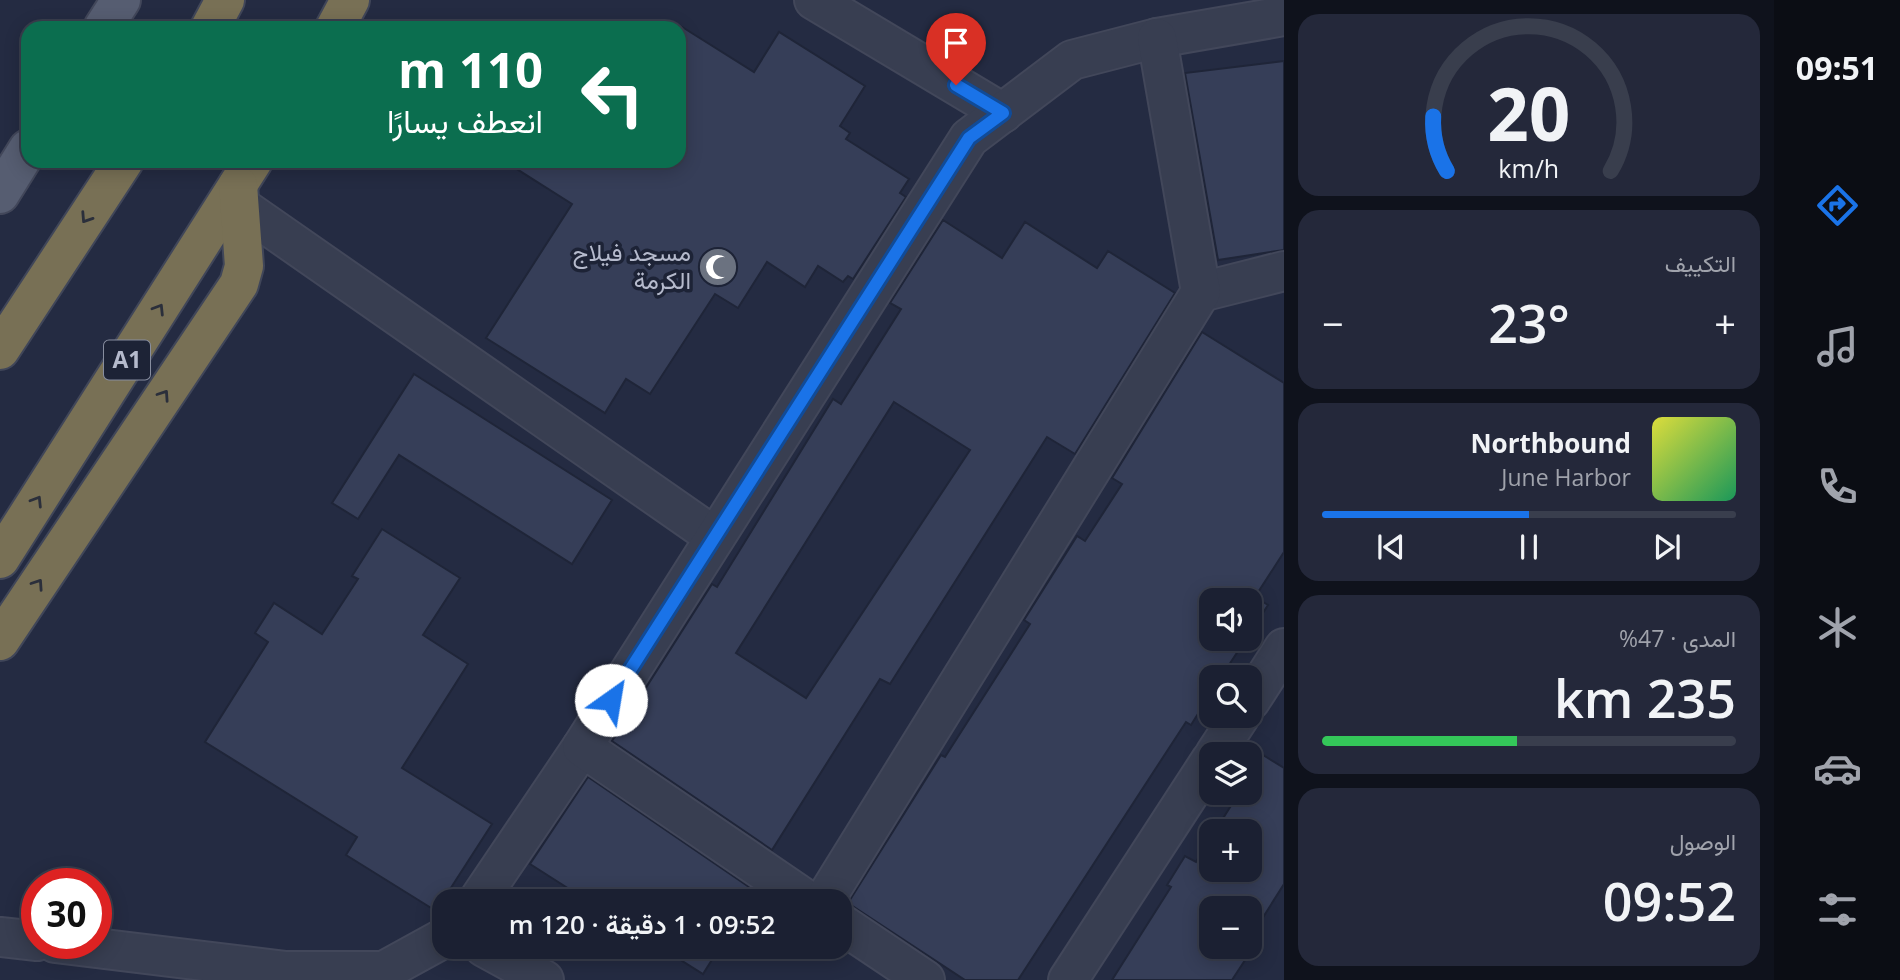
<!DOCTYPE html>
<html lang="ar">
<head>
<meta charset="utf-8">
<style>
	body { margin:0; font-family:"Open Sans",Vazirmatn,sans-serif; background:#24283a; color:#f1f3f6; direction:rtl; height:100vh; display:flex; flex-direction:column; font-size:26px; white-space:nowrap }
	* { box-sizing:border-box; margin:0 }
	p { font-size:23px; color:#a0a3ac }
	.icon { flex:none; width:38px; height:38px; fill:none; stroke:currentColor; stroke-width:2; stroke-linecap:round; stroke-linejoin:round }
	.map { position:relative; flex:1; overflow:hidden; direction:ltr }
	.side { display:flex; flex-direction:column; gap:14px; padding:14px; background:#0f121c; width:490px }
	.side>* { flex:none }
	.hud { position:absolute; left:21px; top:21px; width:665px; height:147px; border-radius:21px; box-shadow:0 4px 18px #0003,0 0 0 2px #393e4d; direction:rtl; background:#0b6e4f; color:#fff; overflow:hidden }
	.buttons { position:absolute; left:1199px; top:588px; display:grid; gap:14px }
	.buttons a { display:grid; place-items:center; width:63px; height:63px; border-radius:14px; background:#1b2032; box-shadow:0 4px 18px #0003,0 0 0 2px #393e4d; font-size:35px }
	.speed { position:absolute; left:21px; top:868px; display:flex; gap:14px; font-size:35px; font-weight:700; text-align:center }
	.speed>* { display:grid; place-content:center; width:91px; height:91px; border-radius:50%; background:#1b2032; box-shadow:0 4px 18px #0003,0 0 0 2px #393e4d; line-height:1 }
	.speed .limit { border:10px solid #d22; background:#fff; color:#111 }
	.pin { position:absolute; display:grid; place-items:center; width:60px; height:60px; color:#fff; margin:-72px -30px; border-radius:50% 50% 50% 0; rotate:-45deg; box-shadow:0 0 7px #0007 }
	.pin .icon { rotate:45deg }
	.me { position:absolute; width:77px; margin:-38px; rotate:32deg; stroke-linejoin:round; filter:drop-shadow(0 0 5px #0008) }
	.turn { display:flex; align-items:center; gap:24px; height:147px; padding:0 28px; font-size:32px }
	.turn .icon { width:91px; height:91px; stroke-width:2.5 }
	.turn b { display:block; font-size:49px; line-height:60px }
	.big { font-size:52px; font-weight:600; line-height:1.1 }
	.side .widget { flex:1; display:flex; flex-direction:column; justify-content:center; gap:10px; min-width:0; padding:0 24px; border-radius:21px; background:#24283a }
	.side .dial { align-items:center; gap:0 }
	.dial svg { height:182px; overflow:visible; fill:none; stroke:#393e4d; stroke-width:7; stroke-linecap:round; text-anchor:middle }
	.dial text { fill:#f1f3f6; stroke:none }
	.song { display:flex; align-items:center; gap:21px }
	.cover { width:84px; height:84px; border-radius:10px; background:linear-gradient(135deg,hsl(60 70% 55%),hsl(150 70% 35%)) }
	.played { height:7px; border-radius:4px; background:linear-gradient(90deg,#1a73e8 50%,#393e4d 50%) }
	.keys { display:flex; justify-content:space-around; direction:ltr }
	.heat { display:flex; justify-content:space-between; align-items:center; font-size:38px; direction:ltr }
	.charge { height:10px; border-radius:5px; background:linear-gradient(90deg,#34c759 47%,#393e4d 0) }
	.trip { position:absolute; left:432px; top:889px; width:420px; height:70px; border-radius:21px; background:#1b2032; box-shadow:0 4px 18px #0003,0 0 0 2px #393e4d; font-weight:600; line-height:70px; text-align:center; direction:rtl }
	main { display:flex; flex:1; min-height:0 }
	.menu { display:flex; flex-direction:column; width:126px; justify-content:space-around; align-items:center; background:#0b0d14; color:#a0a3ac }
	.menu .icon { width:49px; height:49px }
	.menu .selected { color:#1a73e8 }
	.menu b { font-size:32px; color:#f1f3f6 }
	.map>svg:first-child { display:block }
	.building { fill:#363e58; stroke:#1f2538; stroke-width:2; fill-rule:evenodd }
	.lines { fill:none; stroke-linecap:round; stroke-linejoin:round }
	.minor-casing { stroke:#42475a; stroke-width:42 }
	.major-casing { stroke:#42475a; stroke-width:42 }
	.highway-casing { stroke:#404659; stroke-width:42 }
	.minor { stroke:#383e51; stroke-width:38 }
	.major { stroke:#565d71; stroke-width:38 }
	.highway { stroke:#787055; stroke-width:38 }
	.oneway { stroke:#2b2f3b }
	.route-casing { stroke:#114b97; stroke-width:18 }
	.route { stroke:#1a73e8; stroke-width:12 }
	.labels { text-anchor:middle; stroke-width:7; stroke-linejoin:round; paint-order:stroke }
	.shield { fill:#1d2336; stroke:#878d9f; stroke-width:2 }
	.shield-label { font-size:23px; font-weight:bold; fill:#b5bacc }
	.poi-label { font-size:24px; fill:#b5bacc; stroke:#1d2336; text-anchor:end }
</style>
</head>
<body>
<main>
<nav class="menu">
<b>09:51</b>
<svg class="icon selected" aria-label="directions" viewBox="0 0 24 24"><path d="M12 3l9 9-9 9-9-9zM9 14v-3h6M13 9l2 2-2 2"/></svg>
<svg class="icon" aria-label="music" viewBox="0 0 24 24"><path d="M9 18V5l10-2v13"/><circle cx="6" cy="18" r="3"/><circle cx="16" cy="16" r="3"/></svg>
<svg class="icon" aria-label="phone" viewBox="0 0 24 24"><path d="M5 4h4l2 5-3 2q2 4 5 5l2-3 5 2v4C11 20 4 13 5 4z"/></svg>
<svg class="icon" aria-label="climate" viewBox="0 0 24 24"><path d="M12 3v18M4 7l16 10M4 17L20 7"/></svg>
<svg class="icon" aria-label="car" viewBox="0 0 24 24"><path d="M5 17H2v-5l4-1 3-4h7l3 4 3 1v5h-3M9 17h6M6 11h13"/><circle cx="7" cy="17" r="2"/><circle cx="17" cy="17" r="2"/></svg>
<svg class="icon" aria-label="filters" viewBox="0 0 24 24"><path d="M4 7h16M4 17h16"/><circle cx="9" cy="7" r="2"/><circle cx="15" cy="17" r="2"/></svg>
</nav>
<section class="side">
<div class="widget dial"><svg viewBox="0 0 100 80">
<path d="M14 69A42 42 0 1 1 86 69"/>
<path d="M14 69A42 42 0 0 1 8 45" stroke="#1a73e8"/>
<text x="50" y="56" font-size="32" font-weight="700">20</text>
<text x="50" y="72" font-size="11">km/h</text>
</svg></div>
<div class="widget"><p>التكييف</p>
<div class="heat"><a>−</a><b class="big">23°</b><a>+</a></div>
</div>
<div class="widget">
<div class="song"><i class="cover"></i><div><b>Northbound</b><p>June Harbor</p></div></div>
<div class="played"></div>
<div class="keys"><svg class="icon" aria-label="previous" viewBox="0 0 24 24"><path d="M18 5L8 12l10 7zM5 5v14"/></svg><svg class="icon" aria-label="pause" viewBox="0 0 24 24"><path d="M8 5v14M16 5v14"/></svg><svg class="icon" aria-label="next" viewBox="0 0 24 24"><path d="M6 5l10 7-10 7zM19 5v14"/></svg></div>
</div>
<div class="widget"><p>المدى · 47%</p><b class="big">235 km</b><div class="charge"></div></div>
<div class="widget"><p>الوصول</p><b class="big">09:52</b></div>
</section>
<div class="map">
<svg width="1284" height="980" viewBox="0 0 1284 980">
	<rect width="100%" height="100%" fill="#242b42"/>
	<g class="building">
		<polygon points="679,25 754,72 779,32 865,86 840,126 850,133 846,139 909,179 900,193 906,197 853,279 848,276 843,282 818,266 805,287 767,262 738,308 715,294 650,394 626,379 605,413 486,338 572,204 504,161 679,161"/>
		<polygon points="1284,61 1284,250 1218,260 1185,73"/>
		<path d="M943 220 1002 258 1025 222 1097 268 1108 251 1175 293 1075 454 1047 437 890 684 880 679 772 850 612 741 712 584 717 587 833 399 841 404 901 309 890 303ZM894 402 970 450 806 698 736 653Z"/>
		<polygon points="1202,332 1284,383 1284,552 1255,597 1268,605 1250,633 1250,600 1211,600 1211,639 1246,639 1221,677 1211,677 1211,693 1191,725 1186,722 1018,980 965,980 848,903 941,755 945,757 1030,624 1024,620 1077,536 1085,541 1122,484 1112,478"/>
		<polygon points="414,374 612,500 572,564 399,455 358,519 332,503"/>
		<polygon points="382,529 460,578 423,635 468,664 402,768 492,824 436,911 346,855 357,837 205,742 268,642 255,633 274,603 322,634 358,579 352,576"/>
		<polygon points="1263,755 1284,768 1284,884 1250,938 1250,908 1211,908 1211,947 1253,948 1232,980 1112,980 1171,887 1167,885 1185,856 1196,862 1211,837 1211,870 1250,870 1250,831 1215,831 1239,793 1250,793 1250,777"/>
		<polygon points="588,777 749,887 743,895 749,901 588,901 530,864"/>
		<polygon points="660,947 720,947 703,974"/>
	</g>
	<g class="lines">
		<g class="minor-casing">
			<g id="minor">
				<polyline points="814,0 1003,113"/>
				<polyline points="240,206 715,537"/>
				<polyline points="1201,292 1284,271"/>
				<polyline points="1250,701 1284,648"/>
				<polyline points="1215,754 1240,716"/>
				<polyline points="478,901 582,747"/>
				<polyline points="808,901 582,747 969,138 1072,60 1157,38 1284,16"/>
				<polyline points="824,901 1201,292 1157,38"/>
				<polyline points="840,923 925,980"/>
				<polyline points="0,937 37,941"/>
				<polyline points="55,943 286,971 384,971 444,938"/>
				<polyline points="484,947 544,980"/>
				<polyline points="1068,980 1211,760"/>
			</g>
		</g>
		<g class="major-casing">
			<g id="major">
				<polyline points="103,28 121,0"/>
				<polyline points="0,194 28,149"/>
			</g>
		</g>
		<g class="highway-casing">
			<g id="highway">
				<polyline points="210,28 225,0"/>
				<polyline points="335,28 350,0"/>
				<polyline points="0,350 124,161"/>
				<polyline points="0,559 253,161"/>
				<polyline points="0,641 239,284 244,266 238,185"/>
			</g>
		</g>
		<use href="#minor" class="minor"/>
		<use href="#major" class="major"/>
		<use href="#highway" class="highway"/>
	</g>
	<defs><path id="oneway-chevron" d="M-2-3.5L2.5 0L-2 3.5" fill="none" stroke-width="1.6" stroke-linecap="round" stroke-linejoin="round" transform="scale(1.75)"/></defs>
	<g class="oneway">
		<use href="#oneway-chevron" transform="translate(86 218) rotate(123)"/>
		<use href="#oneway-chevron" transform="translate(159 309) rotate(-58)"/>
		<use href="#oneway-chevron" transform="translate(164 395) rotate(-56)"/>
		<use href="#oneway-chevron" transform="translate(37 501) rotate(-58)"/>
		<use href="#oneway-chevron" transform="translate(38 584) rotate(-56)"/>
	</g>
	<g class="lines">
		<g class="route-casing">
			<polyline id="route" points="611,700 969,138 1003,113 956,85"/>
		</g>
		<use href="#route" class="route"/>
	</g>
	<defs>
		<g id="mosque-disc" transform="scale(2.0125)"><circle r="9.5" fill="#6b7280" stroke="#1d2336"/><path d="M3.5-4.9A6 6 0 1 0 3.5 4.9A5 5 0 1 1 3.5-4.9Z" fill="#fff"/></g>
	</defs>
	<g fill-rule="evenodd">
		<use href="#mosque-disc" x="718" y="267"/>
	</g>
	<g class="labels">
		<rect class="shield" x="104" y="340.5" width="46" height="39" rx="5"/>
		<g class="shield-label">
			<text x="127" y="368">A1</text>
		</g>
		<g class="poi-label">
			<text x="691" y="261">مسجد فيلاج<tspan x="691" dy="28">الكرمة</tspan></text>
		</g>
	</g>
</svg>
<div class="buttons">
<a><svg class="icon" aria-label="sound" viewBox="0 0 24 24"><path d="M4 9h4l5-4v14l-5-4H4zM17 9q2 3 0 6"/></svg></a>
<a><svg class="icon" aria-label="search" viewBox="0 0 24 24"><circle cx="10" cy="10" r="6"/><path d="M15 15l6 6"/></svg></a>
<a><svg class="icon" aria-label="layers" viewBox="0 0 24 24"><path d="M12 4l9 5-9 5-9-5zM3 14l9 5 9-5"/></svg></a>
<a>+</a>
<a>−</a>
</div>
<div class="speed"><div class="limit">30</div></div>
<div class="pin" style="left:956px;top:85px;background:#d93025"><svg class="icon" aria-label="arrive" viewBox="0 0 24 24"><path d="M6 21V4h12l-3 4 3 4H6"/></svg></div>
<svg class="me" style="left:611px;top:700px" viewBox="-20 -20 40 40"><circle r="19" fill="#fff"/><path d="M0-13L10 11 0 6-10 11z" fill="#1a73e8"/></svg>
<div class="trip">09:52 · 1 دقيقة · 120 m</div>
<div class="hud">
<div class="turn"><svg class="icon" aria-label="left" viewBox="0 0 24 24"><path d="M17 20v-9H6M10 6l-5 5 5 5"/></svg><div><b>110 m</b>انعطف يسارًا</div></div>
</div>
</div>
</main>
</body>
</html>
